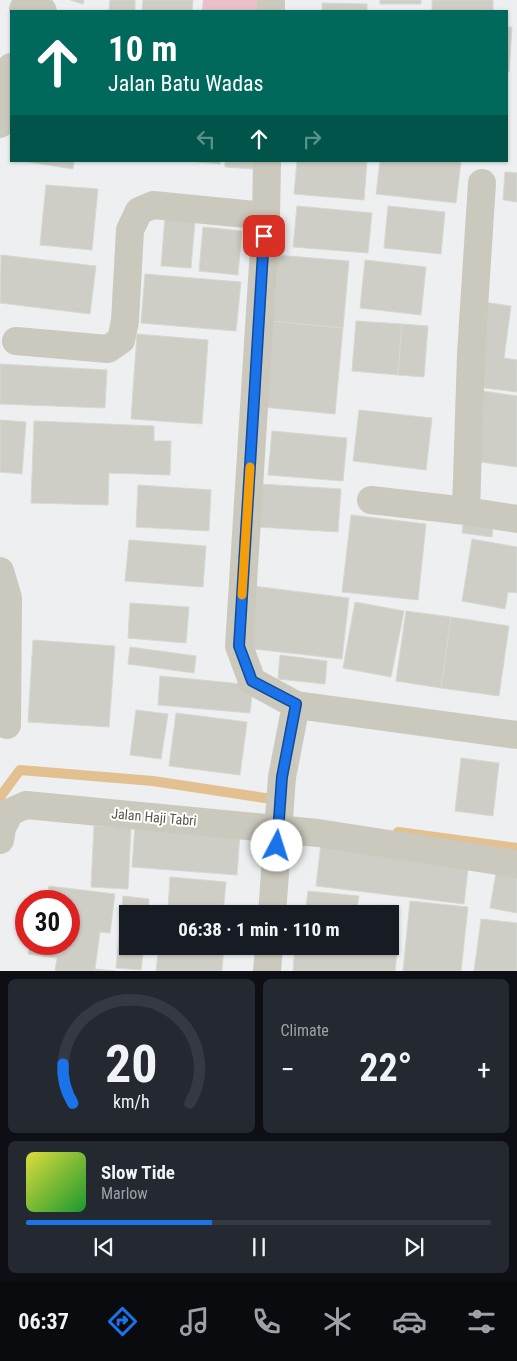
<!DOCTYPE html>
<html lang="en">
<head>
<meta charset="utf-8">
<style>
	body { margin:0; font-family:"Roboto Condensed",sans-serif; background:#242831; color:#f1f3f6; height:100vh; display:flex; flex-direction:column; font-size:19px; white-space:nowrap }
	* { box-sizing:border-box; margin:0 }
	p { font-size:16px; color:#9ea1a6 }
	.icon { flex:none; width:28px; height:28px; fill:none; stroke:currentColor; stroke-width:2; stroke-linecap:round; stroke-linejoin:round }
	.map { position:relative; height:971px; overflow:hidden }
	.panel { display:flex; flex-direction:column; gap:8px; padding:8px; background:#0d0f14; flex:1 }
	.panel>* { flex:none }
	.guide { position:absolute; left:10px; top:10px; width:498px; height:152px; border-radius:0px; box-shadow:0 1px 4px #0004; background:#00695c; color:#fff; overflow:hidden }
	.speed { position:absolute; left:15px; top:890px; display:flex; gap:10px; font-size:25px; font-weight:700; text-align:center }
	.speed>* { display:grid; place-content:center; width:65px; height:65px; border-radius:50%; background:#171b24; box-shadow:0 1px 4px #0004; line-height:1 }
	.speed .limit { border:8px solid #d22; background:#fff; color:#111 }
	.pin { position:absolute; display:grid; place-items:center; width:42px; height:42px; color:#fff; margin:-21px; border-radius:10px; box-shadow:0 2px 8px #0006 }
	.me { position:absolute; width:55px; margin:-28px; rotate:5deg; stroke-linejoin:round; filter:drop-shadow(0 0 4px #0008) }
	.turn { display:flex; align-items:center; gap:18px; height:105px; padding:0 15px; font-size:22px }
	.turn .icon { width:65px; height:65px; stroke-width:2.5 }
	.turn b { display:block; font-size:35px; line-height:42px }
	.lanes { display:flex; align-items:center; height:48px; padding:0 15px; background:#0003; justify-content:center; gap:25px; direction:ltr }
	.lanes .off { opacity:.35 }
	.big { font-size:38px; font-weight:700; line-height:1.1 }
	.panel .widget { flex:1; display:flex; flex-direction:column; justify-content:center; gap:8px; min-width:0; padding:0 18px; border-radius:8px; background:#242831 }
	.panel .dial { align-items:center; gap:0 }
	.dial svg { height:130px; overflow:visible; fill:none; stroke:#363941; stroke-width:7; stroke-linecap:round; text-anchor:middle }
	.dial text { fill:#f1f3f6; stroke:none }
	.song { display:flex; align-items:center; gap:15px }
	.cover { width:60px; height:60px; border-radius:8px; background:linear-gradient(135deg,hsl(60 70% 55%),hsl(130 70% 35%)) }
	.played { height:5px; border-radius:2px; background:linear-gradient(90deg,#1a73e8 40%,#363941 40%) }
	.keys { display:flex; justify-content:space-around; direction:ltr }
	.heat { display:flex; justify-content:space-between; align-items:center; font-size:28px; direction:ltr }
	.panel .tiles { flex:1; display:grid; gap:8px; grid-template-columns:1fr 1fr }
	.widget:last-child { grid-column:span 2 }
	.trip { position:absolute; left:119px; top:905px; width:280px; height:50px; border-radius:0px; background:#171b24; box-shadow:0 1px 4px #0004; font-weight:700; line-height:50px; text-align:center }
	.dock { display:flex; height:80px; justify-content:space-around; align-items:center; background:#090b0e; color:#9ea1a6 }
	.dock .icon { width:35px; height:35px }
	.dock .on { color:#1a73e8 }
	.dock b { font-size:22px; color:#f1f3f6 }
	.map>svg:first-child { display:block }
	.green { fill:#eabfc9 }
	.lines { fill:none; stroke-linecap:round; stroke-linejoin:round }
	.stream { stroke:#e2c090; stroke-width:10 }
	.building { fill:#cecec7; stroke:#d8d8d2 }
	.street { stroke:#cbc9bd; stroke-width:28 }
	.route-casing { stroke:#114b97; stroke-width:12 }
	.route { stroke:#1a73e8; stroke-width:9 }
	.slow { stroke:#f59e0b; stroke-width:9 }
	.labels { text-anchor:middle; stroke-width:4; stroke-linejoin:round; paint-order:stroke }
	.street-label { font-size:14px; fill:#595647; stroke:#fff }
</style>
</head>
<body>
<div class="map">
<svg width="517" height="971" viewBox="0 0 517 971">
	<rect width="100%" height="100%" fill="#edeff0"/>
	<polygon class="green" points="203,0 259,0 258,11 202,11"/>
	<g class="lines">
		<g class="stream">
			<polyline points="0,797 20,770 153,781 278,800"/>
			<polyline points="398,832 517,848"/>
		</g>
	</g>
	<g class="building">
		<polygon points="70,0 84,0 83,4"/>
		<polygon points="110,0 135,0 135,11 109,10"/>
		<polygon points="143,0 193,0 192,11 142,11"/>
		<rect x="380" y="0" width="41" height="4"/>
		<polygon points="432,0 493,0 493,10 432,11"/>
		<polygon points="322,3 367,4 367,11 322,11"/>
		<polygon points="506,27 512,27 509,72 506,72"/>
		<polygon points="22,161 74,161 73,169"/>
		<polygon points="189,161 220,161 220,164"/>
		<polygon points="225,161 256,161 255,169 225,167"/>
		<polygon points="297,161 367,161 364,200 294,194"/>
		<polygon points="380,161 461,161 456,203 376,194"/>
		<polygon points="505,172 517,173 517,202 503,200"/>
		<polygon points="46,185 98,189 92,250 40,245"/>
		<polygon points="297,206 372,213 368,253 293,247"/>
		<polygon points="388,206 445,212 441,254 384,248"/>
		<polygon points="165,217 195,221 191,268 161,266"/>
		<polygon points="203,227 242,231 238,275 199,271"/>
		<polygon points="1,255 96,266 90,314 0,303"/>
		<polygon points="276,255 349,261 343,328 270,321"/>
		<polygon points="365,260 426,267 421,315 360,308"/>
		<polygon points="145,274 241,282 236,331 141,323"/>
		<polygon points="483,302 511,306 504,358 517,360 517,392 477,387"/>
		<polygon points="270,321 343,328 335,414 262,407"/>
		<polygon points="356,321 402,324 398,375 352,371"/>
		<polygon points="402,324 428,326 424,377 398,375"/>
		<polygon points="137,334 208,340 202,424 131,419"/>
		<polygon points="0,364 107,370 105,408 0,404"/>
		<polygon points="483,391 517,396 517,467 473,461"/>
		<polygon points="359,410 432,418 426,470 353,461"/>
		<polygon points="0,420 26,422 22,474 0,472"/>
		<polygon points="34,421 154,426 154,441 171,441 170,475 109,473 108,505 31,503"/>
		<polygon points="272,431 347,438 343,481 268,475"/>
		<polygon points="261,484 341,489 338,532 258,527"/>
		<polygon points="138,485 211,490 209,531 136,527"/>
		<polygon points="351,515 426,524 418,600 342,592"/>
		<polygon points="464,519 493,523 492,537 462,533"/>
		<polygon points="472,539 517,547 517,593 508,592 505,609 462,601"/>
		<polygon points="129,540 206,546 203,587 125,581"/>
		<polygon points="253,586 349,598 342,659 245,648"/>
		<polygon points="355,602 404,611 391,677 343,668"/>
		<polygon points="130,603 189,607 186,643 128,638"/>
		<polygon points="406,611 451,617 441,688 396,681"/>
		<polygon points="451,617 509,626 499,696 441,688"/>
		<polygon points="33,640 115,646 109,727 28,722"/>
		<polygon points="130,647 196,656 194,673 128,664"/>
		<polygon points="280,655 327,661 325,684 278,679"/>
		<polygon points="160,676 253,685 250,713 158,705"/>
		<polygon points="136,710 168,714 161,759 130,755"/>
		<polygon points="176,713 247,722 240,775 169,766"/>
		<polygon points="461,758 499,763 493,816 455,811"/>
		<polygon points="135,825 240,833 237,875 132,867"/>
		<polygon points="94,826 131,828 128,889 91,887"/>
		<polygon points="321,843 469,860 464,904 316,886"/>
		<polygon points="498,861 517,864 517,913 490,908"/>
		<polygon points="170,877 226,882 223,914 168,910"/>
		<polygon points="49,886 115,894 110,933 100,932 95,969 115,971 55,971 57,958 28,954 30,944 69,944 69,901 35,901 35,898 47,900"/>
		<polygon points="308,891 359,896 356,914 305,914"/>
		<polygon points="123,896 149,899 148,914 128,914 128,946 144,946 141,970 116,968"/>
		<polygon points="410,901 468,907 461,971 403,971"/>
		<polygon points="381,905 397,907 392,945 390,945 390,914 380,914"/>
		<polygon points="481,919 517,923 517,971 474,971"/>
		<polygon points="159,946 224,946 222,971 156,971"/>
		<polygon points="295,946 324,946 397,953 395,971 293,971"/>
	</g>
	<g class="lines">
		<g class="street">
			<polyline points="23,9 43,11"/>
			<polyline points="271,11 271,0"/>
			<polyline points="0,124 11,67"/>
			<polyline points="267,161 266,216 239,646 252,681 296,705 282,777 272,914"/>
			<polyline points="16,341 108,349 121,340 125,321 130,230 139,211 153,205 266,216"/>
			<polyline points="371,500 466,511 517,519"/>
			<polyline points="466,511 471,354 482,183"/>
			<polyline points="0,571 8,598 7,725"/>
			<polyline points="296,705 517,735"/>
			<polyline points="0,840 2,828 10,812 26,805 318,833 517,864"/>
			<polyline points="267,971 269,946"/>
		</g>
	</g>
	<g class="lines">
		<g class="route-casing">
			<polyline id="route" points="264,236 239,646 252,681 296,704 282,777 277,846"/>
		</g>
		<use href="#route" class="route"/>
		<polyline class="slow" points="242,595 250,467"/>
	</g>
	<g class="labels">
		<g class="street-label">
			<text transform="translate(154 817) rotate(5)" y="5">Jalan Haji Tabri</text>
		</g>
	</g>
</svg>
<div class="speed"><div class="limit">30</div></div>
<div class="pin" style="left:264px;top:236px;background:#d93025"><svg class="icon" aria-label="arrive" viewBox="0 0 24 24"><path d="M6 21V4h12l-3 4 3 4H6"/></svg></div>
<svg class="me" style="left:277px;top:846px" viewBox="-20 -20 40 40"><circle r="19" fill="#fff"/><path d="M0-13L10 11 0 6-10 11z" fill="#1a73e8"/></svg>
<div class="trip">06:38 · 1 min · 110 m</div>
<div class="guide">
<div class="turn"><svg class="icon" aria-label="ahead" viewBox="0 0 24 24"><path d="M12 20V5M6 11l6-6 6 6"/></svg><div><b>10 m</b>Jalan Batu Wadas</div></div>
<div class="lanes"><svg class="icon off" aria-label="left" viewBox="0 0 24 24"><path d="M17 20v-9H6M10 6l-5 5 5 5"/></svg><svg class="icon" aria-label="ahead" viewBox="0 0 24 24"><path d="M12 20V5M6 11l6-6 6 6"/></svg><svg class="icon off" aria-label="right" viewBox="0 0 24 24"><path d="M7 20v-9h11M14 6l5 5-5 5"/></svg></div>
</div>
</div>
<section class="panel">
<div class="tiles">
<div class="widget dial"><svg viewBox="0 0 100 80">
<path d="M14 69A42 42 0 1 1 86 69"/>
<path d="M14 69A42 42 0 0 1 8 45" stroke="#1a73e8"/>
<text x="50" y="56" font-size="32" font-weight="700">20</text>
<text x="50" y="72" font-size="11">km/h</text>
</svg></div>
<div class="widget"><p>Climate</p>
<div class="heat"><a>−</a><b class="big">22°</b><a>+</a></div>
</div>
<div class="widget">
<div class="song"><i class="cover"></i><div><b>Slow Tide</b><p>Marlow</p></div></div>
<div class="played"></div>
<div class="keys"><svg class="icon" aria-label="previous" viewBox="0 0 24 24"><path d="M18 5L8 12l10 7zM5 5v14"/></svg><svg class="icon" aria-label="pause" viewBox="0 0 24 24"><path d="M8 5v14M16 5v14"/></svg><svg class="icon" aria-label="next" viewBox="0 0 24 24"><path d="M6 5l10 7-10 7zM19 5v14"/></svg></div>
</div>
</div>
</section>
<nav class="dock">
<b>06:37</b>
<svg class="icon on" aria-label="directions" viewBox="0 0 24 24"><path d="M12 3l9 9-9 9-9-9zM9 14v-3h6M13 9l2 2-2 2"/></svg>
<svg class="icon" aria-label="music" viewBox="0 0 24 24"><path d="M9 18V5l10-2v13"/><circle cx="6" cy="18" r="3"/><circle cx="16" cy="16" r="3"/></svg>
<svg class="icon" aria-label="phone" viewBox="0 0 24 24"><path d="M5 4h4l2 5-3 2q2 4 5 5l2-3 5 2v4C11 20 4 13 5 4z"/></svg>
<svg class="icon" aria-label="climate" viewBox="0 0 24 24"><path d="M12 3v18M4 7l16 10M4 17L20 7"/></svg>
<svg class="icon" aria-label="car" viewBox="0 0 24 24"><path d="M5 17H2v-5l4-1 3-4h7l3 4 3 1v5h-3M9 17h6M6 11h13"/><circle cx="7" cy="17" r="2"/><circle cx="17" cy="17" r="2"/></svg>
<svg class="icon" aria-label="filters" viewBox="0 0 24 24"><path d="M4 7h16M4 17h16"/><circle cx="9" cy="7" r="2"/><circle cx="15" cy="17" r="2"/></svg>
</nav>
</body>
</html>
